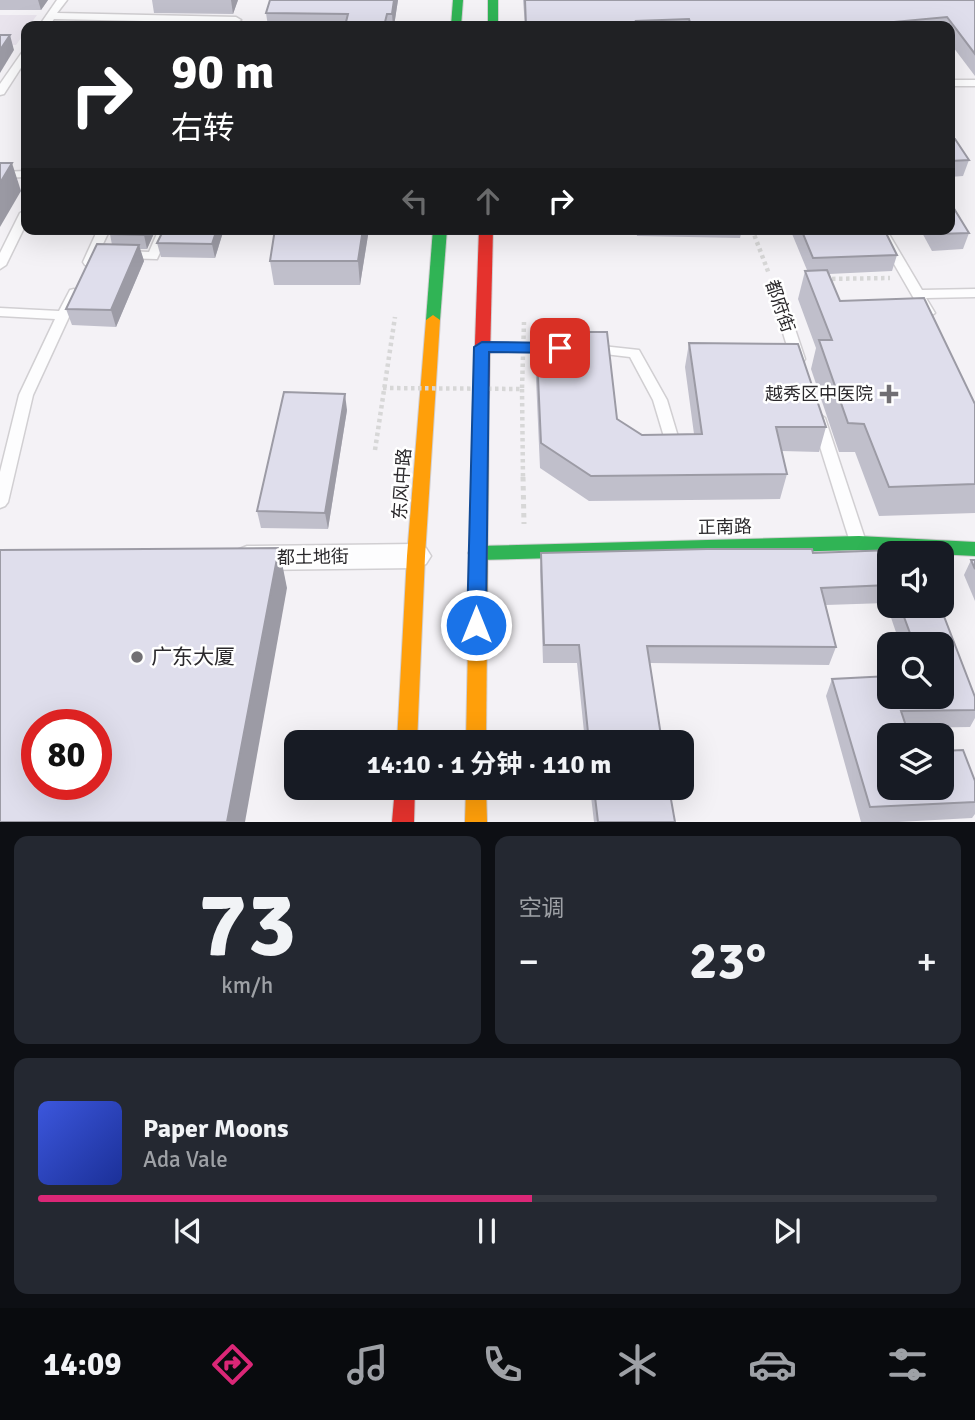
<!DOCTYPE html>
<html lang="zh">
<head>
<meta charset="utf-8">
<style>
	body { margin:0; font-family:Signika,"Noto Sans SC",sans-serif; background:#242831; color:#f1f3f6; height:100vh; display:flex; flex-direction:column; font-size:26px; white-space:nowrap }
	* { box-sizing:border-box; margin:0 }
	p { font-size:23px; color:#9ea1a6 }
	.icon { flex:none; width:38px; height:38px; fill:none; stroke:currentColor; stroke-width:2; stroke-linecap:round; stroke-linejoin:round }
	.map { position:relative; height:822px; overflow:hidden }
	.panel { display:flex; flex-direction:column; gap:14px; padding:14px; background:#0d0f14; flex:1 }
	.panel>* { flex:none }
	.top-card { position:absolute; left:21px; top:21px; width:934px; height:214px; border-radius:14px; box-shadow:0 7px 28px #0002; background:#202124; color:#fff; overflow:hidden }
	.controls { position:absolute; left:877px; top:541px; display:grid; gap:14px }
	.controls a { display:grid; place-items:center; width:77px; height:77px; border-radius:14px; background:#171b24; box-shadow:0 7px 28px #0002; font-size:35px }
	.speed { position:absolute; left:21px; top:709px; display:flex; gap:14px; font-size:35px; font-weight:700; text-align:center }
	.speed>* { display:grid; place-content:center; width:91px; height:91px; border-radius:50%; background:#171b24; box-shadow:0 7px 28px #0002; line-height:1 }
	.speed .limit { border:10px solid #d22; background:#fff; color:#111 }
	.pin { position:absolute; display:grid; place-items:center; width:60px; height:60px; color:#fff; margin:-30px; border-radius:14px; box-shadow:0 4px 10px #0006 }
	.me { position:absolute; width:77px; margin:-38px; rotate:0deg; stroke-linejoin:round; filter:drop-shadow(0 0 5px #0008) }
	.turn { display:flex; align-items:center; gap:24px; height:147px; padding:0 35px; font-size:32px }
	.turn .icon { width:91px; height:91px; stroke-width:2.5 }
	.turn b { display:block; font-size:49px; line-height:60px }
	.lanes { display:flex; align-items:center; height:66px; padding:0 35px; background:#0003; justify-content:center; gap:35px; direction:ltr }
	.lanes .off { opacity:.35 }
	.big { font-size:52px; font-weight:700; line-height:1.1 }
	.panel .tile { flex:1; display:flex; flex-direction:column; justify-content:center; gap:10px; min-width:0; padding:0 24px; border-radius:14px; background:#242831 }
	.panel .dial { align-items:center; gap:0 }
	.dial b { font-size:91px; line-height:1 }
	.song { display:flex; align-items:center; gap:21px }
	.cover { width:84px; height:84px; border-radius:10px; background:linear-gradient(135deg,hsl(230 70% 55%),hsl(230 70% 35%)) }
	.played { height:7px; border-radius:4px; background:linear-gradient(90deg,#db2777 55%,#363941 55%) }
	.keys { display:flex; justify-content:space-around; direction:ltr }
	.heat { display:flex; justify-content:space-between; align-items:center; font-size:38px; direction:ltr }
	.panel .tiles { flex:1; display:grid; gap:14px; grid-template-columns:1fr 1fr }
	.tile:last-child { grid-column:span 2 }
	.trip { position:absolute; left:284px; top:730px; width:410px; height:70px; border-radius:14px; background:#171b24; box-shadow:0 7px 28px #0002; font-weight:700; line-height:70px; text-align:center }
	.menu { display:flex; height:112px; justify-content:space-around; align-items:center; background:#090b0e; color:#9ea1a6 }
	.menu .icon { width:49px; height:49px }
	.menu .on { color:#db2777 }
	.menu b { font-size:32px; color:#f1f3f6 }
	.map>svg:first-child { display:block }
	.built { fill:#e9e4ed }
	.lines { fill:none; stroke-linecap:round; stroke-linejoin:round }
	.lane-casing { stroke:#d1cfd2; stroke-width:3 }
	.street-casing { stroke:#d1cfd2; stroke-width:3 }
	.fast-casing { stroke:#d1cfd2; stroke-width:2 }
	.slow-casing { stroke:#d1cfd2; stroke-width:2 }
	.jam-casing { stroke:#d1cfd2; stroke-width:2 }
	.path-far1 { stroke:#d7d7d7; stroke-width:4.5; stroke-dasharray:3.5 3.5; stroke-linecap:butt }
	.path { stroke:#d7d7d7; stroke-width:5; stroke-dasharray:4.5 4.5; stroke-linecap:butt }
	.lane { fill:#fdfdfe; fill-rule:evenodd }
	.street { fill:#fdfdfe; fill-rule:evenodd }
	.fast { fill:#30b455; fill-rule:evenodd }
	.slow { fill:#ff9f0a; fill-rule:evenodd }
	.jam { fill:#e5322d; fill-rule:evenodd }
	.path-bridge { stroke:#d7d7d7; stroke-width:4.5; stroke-dasharray:3.5 3.5; stroke-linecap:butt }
	.wall { fill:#c0bfcb }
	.shaded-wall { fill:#9c9ba5 }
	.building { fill:#dfdeec; stroke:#9c9ba5; stroke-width:2; fill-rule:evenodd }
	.route { fill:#1a73e8; stroke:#114b97; stroke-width:2 }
	.poi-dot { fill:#716f73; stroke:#fff; stroke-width:2.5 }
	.labels { text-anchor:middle; stroke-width:5; stroke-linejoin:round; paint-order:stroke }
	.street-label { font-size:18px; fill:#2b292c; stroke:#fff }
	.poi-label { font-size:18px; fill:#2b292c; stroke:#fff; text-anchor:end }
	.near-poi-label { font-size:21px; fill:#2b292c; stroke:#fff; text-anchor:start }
</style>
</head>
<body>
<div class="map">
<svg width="975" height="822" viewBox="0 0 975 822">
	<rect width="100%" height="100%" fill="#f4f2f6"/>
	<polygon class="built" points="0,15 37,15 29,26 26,26 26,31 16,45 0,44"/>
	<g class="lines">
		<g class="lane-casing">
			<g id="lane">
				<polygon points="57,0 67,0 57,13 236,17 241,20 236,23 54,19 49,26 39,26"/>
				<polygon points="26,50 26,60 4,94 0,95 0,84 23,51"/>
				<rect x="950" y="80" width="25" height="6"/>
				<polygon points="26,171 26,177 0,178 0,172"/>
				<polygon points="26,210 26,224 6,265 0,269 0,253 20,213"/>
				<polygon points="98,229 110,229 93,265 85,265 83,262"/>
				<polygon points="159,229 171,229 157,259 121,258 119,255 125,251 149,252"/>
				<polygon points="874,229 886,229 922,290 975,289 975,297 926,298 935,313 929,317 924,316"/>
				<polygon points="775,283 781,287 805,359 803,362 793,362 791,359 769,287"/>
				<polygon points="74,289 80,293 33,395 8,502 5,506 0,508 0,472 19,395 55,319 0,316 0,308 59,311 70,290"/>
				<polygon points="484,343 555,344 562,348 555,352 479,350 477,347"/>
				<polygon points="593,345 639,350 667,400 682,450 680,454 670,454 668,450 653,400 630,357 588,352 586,349"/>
				<polygon points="818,413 825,418 866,542 864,546 858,548 852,546 850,542 811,418"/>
			</g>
		</g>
		<g class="street-casing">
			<polygon id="street" points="416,544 426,548 431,556 426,564 416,568 247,570 237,566 232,558 237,550 247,546"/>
		</g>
		<g class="fast-casing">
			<g id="fast">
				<polygon points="453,0 463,0 461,26 451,26"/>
				<rect x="488" y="0" width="10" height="26"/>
				<polygon points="433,229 447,229 440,320 433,325 426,320"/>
				<polygon points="859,536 975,542 975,556 859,550 477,560 471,558 468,553 471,548 477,546"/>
			</g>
		</g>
		<g class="slow-casing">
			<g id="slow">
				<polygon points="433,315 440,320 425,556 417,742 397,742 407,556 426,320"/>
				<polygon points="481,395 489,400 486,742 466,742 473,400"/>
				<polygon points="466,788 486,788 487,822 465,822"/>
			</g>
		</g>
		<g class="jam-casing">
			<g id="jam">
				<polygon points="479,229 493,229 489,400 481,405 473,400"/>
				<polygon points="395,788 415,788 414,822 392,822"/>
			</g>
		</g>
		<g class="path-far1">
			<polyline points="752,229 769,274"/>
			<polyline points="825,279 890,278"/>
			<polyline points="522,389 523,479"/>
			<polyline points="375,450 395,317"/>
		</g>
		<polyline class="path" points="523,477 524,524"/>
		<use href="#lane" class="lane"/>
		<use href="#street" class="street"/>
		<use href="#fast" class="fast"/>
		<use href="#slow" class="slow"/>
		<use href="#jam" class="jam"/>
		<polyline class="path-bridge" points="383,388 522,389 524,322"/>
	</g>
	<g class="wall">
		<polygon points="0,0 48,0 41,10 0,10"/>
		<polygon points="152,0 238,0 233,14 154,13"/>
		<polygon points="270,0 398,0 394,26 268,26 266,13"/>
		<polygon points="523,0 975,0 975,76 950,43 950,26 525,26"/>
		<polygon points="950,139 969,160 963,176 950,177"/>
		<polygon points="112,229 156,229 147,249 140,249 144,261 116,327 72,325 66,309 112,245 110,234"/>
		<polygon points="164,229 224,229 215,258 161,257 157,243"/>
		<polygon points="275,229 369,229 360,285 274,285 270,261"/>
		<polygon points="636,229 742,229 740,238 637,236"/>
		<polygon points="790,229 884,229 897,255 892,271 829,274 840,301 975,404 975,513 879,516 855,452 839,452 811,369 816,348 798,299 805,271 807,270"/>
		<polygon points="920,229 950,229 969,233 963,249 932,251"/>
		<polygon points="536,332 617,419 642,435 694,434 685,367 689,343 826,427 819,452 782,451 787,474 780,499 589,501 540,468 535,357"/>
		<polygon points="347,410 328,529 261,528 257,511"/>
		<polygon points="541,553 889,553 889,606 940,606 975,697 975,718 970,727 906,728 889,788 975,781 975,814 972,818 898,822 861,822 826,696 832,679 942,696 942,644 900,644 886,603 826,605 836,647 829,665 650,663 662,742 585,742 577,663 543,663 540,571"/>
		<polygon points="971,560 975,560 975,601 964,575"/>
		<polygon points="590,788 669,788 675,822 594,822"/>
	</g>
	<g class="shaded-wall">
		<polygon points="38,0 48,0 41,10"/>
		<polygon points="231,0 238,0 233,14"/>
		<polygon points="394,0 398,0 394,26 393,26 392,14"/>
		<polygon points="10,35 14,50 0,73 0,50"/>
		<polygon points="12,163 21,191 0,227 0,183"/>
		<polygon points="146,229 156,229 147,249 144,235"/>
		<polygon points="217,229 224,229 215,258 212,244"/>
		<polygon points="363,229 369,229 360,285 358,261"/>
		<polygon points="139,245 144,261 116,327 111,310"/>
		<polygon points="345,394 347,410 328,529 325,513"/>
		<polygon points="279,548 287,588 245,822 227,822"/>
	</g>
	<g class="building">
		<polygon points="270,0 394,0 392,14 387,14 384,26 345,26 348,14 266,13"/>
		<polygon points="525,0 975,0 975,54 947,17 851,26 691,26 689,19 636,21 638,26 526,26"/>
		<polygon points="0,35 10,35 0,50"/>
		<polygon points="950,139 955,139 969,160 950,161"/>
		<polygon points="0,163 12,163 0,183"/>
		<polygon points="950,202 969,233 938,234 935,229 950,229"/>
		<polygon points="112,229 146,229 144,235 110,234"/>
		<polygon points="164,229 217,229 212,244 157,243"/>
		<polygon points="275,229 363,229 358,261 270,261"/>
		<polygon points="801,229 884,229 897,255 813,258"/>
		<polygon points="97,244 139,245 111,310 66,309"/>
		<polygon points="827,270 840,301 924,298 975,404 975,484 889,487 864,424 848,423 819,340 832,340 805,271"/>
		<polygon points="536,332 607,332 617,419 642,435 702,434 689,343 798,344 826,427 776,427 787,474 591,476 541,443"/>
		<polygon points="284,392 345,394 325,513 257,511"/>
		<path d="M279 548 227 822H0V550ZM37 724H96V784H37Z"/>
		<polygon points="707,549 812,549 813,553 918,549 920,553 889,553 889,585 821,588 836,647 647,646 662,742 589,742 579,645 544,645 541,553"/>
		<polygon points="971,560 975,560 975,569"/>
		<polygon points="900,606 940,606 975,697 975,710 901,711 909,735 889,735 889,788 942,788 942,751 963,750 975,781 975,802 870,807 832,679 889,676 889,696 942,696 942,644 914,644"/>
		<polygon points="594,788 669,788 675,822 598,822"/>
	</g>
	<polygon class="route" points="482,342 560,343 567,348 560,353 489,352 486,625 483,631 476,633 470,631 467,625 474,347"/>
	<g class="poi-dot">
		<path d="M885.5 383.5h7v7h7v7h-7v7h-7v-7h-7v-7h7z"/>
		<circle cx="137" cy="657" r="7"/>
	</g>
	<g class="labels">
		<g class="street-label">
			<text transform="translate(780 306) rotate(71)" y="6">都府街</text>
			<text transform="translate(402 484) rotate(-86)" y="6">东风中路</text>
			<text transform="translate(725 527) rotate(-1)" y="6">正南路</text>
			<text transform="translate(313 557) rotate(-1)" y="6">都土地街</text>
		</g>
		<g class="poi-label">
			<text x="873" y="400">越秀区中医院</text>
		</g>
		<g class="near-poi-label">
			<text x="151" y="664">广东大厦</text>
		</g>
	</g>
</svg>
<div class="controls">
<a><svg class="icon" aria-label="sound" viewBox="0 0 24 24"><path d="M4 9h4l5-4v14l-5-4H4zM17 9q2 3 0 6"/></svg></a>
<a><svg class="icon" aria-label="search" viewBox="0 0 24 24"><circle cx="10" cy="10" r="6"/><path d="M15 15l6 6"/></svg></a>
<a><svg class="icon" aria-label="layers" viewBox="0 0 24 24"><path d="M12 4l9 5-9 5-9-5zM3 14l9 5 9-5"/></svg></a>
</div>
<div class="speed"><div class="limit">80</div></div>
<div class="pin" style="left:560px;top:348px;background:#d93025"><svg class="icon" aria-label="arrive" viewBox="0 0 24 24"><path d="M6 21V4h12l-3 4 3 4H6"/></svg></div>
<svg class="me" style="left:476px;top:625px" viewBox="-20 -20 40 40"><circle r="17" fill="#1a73e8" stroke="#fff" stroke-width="3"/><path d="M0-11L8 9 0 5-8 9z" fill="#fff"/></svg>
<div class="trip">14:10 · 1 分钟 · 110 m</div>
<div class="top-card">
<div class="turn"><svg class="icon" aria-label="right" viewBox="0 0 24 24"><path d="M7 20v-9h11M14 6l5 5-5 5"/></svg><div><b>90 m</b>右转</div></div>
<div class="lanes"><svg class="icon off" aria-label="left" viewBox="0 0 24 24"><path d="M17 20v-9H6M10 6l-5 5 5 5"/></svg><svg class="icon off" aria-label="ahead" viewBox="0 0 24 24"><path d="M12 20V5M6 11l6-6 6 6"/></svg><svg class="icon" aria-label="right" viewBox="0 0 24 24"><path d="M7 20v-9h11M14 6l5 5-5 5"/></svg></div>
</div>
</div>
<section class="panel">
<div class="tiles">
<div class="tile dial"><b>73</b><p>km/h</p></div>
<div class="tile"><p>空调</p>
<div class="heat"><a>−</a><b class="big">23°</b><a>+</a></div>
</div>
<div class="tile">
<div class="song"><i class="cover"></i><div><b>Paper Moons</b><p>Ada Vale</p></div></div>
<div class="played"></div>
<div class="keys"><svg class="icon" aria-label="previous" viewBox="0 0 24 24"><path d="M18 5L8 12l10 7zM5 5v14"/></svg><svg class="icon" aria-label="pause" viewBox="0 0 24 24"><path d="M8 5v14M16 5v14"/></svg><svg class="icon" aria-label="next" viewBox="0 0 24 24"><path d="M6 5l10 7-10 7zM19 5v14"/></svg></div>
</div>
</div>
</section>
<nav class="menu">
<b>14:09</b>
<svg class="icon on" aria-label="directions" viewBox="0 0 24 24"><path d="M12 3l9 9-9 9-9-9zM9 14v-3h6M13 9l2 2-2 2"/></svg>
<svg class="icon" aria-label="music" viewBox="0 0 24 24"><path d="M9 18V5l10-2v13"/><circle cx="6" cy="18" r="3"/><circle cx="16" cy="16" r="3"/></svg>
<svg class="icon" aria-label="phone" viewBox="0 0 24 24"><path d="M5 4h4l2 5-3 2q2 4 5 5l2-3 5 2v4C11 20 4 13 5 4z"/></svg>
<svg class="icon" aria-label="climate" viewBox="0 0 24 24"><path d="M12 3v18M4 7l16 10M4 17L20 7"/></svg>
<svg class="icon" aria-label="car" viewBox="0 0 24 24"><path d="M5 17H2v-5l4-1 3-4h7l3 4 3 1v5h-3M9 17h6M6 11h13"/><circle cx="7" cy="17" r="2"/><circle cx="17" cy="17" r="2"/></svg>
<svg class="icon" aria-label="filters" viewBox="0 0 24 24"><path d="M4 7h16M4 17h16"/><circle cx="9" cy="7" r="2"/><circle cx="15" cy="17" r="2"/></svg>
</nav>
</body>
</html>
